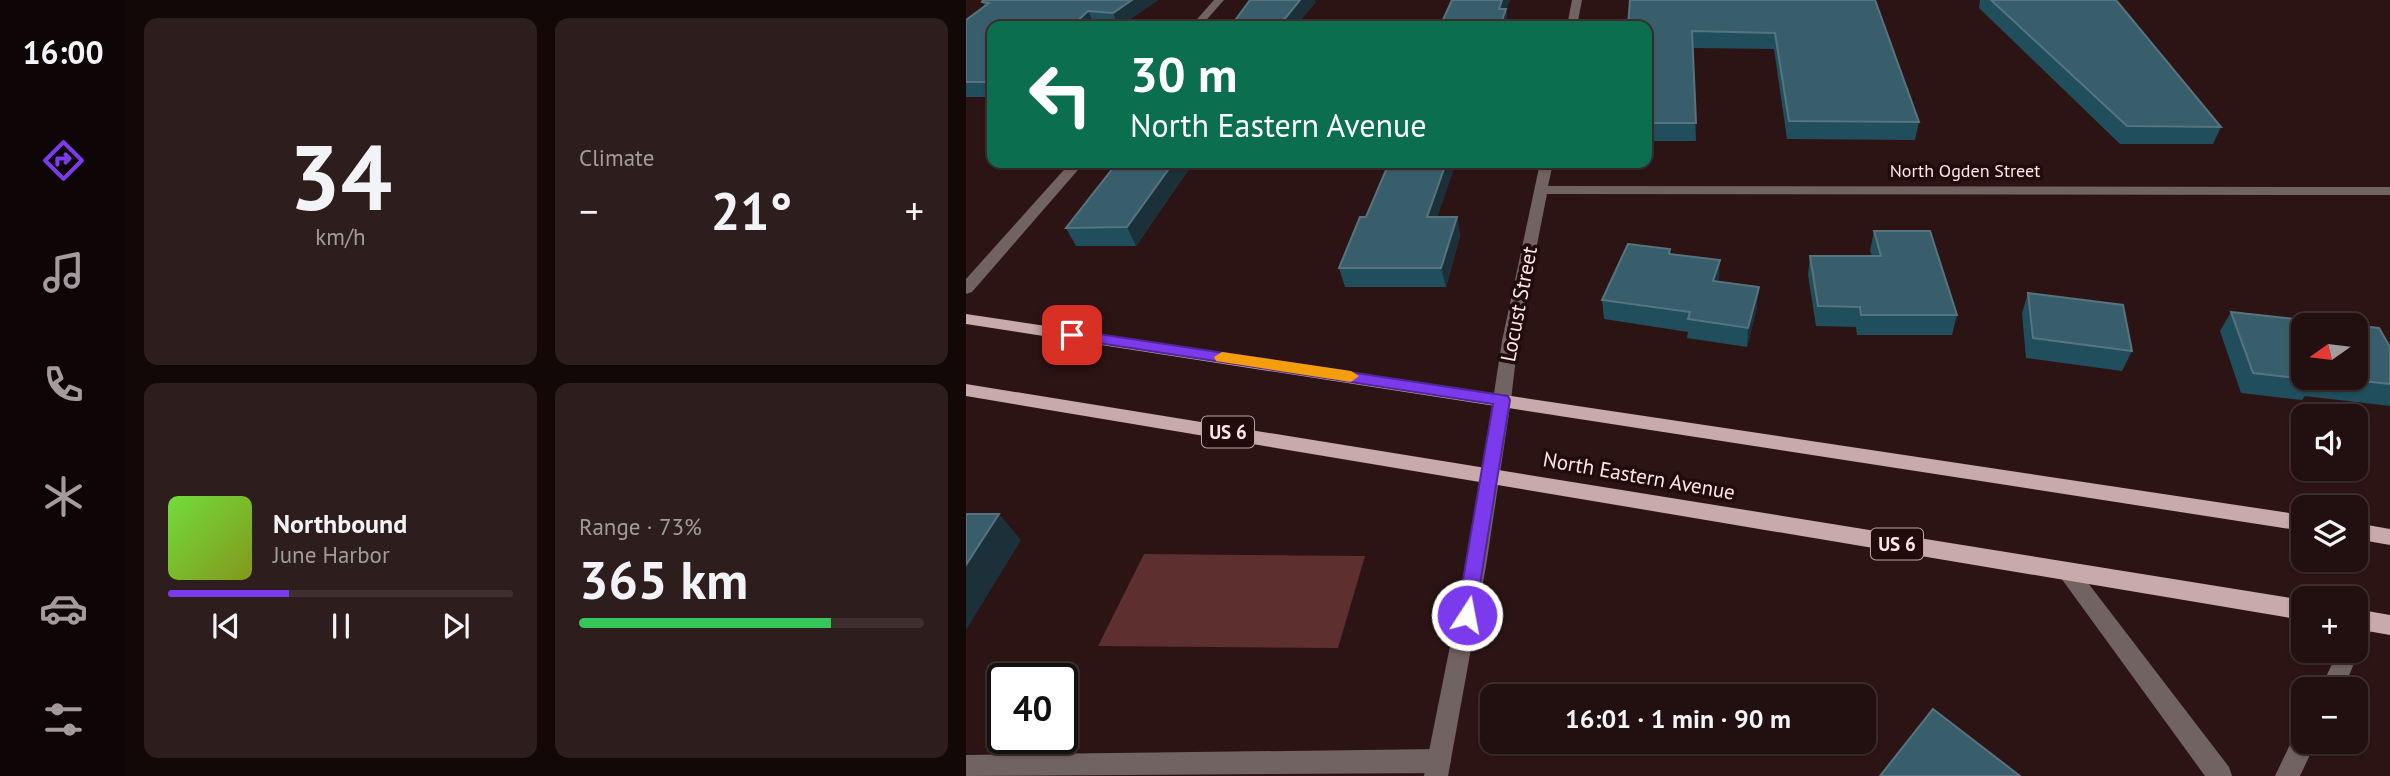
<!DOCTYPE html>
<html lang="en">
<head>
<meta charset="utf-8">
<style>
	body { margin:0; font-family:"PT Sans",sans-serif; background:#2e1d1d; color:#f1f3f6; height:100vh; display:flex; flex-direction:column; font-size:26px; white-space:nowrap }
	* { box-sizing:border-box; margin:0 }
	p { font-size:23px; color:#a29c9e }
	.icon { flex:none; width:38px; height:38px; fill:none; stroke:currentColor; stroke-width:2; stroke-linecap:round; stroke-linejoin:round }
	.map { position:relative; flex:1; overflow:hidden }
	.panel { display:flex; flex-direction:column; gap:18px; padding:18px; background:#130808; width:840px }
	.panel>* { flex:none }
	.top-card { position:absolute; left:21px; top:21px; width:665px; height:147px; border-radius:14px; box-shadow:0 2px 5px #0004,0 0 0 2px #3f2f2f; background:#0b6e4f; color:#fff; overflow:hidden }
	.needle { width:46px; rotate:256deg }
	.tools { position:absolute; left:1325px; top:313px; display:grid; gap:14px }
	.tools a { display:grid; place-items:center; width:77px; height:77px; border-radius:14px; background:#220f0f; box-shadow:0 2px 5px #0004,0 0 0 2px #3f2f2f; font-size:35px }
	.speed { position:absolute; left:21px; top:663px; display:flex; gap:14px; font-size:35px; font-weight:700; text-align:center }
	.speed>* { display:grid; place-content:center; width:91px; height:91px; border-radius:50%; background:#220f0f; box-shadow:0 2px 5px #0004,0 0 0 2px #3f2f2f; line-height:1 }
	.speed .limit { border:4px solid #111; border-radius:10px; background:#fff; color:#111 }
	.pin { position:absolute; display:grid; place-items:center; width:60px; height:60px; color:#fff; margin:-30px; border-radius:14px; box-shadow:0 4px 10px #0006 }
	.me { position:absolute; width:77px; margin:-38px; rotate:11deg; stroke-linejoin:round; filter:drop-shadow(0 0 5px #0008) }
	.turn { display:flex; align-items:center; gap:24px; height:147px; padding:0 28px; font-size:32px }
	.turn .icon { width:91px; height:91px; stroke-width:2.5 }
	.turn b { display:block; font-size:49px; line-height:60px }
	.big { font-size:52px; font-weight:700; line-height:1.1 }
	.panel .widget { flex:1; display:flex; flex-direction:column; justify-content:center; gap:10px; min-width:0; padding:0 24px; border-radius:14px; background:#2e1d1d }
	.panel .dial { align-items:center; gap:0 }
	.dial b { font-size:91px; line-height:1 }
	.song { display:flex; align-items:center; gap:21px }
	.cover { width:84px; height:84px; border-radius:10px; background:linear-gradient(135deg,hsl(100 70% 55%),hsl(70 70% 35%)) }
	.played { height:7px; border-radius:4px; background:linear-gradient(90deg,#7c3aed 35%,#3f2f2f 35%) }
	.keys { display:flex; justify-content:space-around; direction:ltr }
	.heat { display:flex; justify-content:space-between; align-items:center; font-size:38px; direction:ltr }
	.charge { height:10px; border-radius:5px; background:linear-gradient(90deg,#34c759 73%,#3f2f2f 0) }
	.panel .tiles { flex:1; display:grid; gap:18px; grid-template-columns:repeat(2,1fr) }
	.trip { position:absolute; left:514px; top:684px; width:396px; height:70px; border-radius:14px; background:#220f0f; box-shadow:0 2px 5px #0004,0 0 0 2px #3f2f2f; font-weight:700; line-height:70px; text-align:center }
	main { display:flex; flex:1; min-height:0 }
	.tab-bar { display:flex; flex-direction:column; width:126px; justify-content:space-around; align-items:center; background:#0e0606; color:#a29c9e }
	.tab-bar .icon { width:49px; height:49px }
	.tab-bar .on { color:#7c3aed }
	.tab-bar b { font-size:32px; color:#f1f3f6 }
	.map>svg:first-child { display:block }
	.green { fill:#5e2f2f }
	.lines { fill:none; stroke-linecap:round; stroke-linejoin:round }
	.service { fill:#716362; fill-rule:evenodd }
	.minor { fill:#716362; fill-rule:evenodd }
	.tertiary { fill:#716362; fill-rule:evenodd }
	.primary { fill:#c7aaa9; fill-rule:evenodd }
	.wall { fill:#204e5d; fill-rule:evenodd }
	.shaded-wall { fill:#1c303a }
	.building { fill:#385e6c; stroke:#56747f; stroke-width:2 }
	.route { fill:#7c3aed; stroke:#51269a; stroke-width:2 }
	.slow { fill:#f59e0b }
	.labels { text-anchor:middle; stroke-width:7; stroke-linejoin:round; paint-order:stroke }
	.far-street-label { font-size:18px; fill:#fae7e6; stroke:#220b0b }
	.shield { fill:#220b0b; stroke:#b9a5a4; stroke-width:2 }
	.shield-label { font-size:19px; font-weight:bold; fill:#fae7e6 }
	.street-label { font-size:21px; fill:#fae7e6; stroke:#220b0b }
</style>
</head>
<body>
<main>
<nav class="tab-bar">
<b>16:00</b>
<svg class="icon on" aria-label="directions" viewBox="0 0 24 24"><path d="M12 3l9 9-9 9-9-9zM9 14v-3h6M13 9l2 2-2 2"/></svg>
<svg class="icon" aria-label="music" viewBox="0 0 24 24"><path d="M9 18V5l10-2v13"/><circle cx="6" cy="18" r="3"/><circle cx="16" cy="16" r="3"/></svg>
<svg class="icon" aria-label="phone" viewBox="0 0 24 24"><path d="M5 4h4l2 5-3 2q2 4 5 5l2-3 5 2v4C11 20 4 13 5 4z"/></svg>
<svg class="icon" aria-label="climate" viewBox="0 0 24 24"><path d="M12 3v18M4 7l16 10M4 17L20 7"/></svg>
<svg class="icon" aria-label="car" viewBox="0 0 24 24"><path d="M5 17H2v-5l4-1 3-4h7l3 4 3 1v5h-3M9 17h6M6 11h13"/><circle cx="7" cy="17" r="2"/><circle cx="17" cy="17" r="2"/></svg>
<svg class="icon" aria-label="filters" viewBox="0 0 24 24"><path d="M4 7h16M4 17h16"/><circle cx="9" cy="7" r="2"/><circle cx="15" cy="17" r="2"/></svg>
</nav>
<section class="panel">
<div class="tiles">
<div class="widget dial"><b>34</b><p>km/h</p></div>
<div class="widget"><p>Climate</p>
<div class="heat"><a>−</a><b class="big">21°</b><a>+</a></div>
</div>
<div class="widget">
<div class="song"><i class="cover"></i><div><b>Northbound</b><p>June Harbor</p></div></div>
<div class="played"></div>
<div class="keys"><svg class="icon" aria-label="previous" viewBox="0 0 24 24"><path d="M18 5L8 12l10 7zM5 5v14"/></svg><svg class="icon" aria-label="pause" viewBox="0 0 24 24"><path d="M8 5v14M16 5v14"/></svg><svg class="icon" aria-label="next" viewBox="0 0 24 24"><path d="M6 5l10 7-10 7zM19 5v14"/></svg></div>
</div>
<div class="widget"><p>Range · 73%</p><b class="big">365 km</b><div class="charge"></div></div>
</div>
</section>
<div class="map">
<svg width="1424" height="776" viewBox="0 0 1424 776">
	<rect width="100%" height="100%" fill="#2d1414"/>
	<polygon class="green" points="178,554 399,556 372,648 132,646"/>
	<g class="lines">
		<g class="service">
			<polygon points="1102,563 1109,566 1263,767 1266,776 1239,776 1095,578 1091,572 1095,566"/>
			<polygon points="1399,610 1407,613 1410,620 1398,647 1394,649 1377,690 1354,690 1372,651 1390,651 1390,617"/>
			<polygon points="1337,731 1337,742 1350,742 1334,776 1309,776 1329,734"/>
		</g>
		<g class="minor">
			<polygon points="248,0 258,0 235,26 225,26"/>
			<polygon points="606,0 616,0 611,26 601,26"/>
			<polygon points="104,163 118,163 6,292 0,294 0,279"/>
			<polygon points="574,163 587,163 582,186 1424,187 1424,195 581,194 552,341 545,400 542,404 530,404 527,400 536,341"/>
			<polygon points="473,749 482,752 485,761 482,770 473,773 0,776 0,755"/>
		</g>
		<polygon class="tertiary" points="536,394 542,396 545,400 520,566 482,776 458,776 500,566 527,400 530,396"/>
		<g class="primary">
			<polygon points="0,314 1337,515 1337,531 0,324"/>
			<polygon points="0,384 1337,600 1337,620 0,396"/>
			<polygon points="1390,523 1424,529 1424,545 1390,539"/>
			<polygon points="1390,609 1424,615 1424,635 1390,629"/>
		</g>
	</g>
	<g class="wall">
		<polygon points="192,0 154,26 129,25 128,26 26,26 26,97 0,97 0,20 19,6 16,2"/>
		<polygon points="486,0 544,0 540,10 542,26 476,26 475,24"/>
		<polygon points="909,0 953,122 949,140 821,139 808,49 727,48 730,141 681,141 681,26"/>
		<polygon points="1014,0 1150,0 1255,127 1247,144 1154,144 1013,8"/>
		<polygon points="151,163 227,163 170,246 110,246 100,228"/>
		<polygon points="400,217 491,217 494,236 480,287 379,287 373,268"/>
		<polygon points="908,231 991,315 986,335 891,335 890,327 850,326 842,275 844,256 906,256 904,251"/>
		<polygon points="704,249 704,254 753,281 791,307 781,347 721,338 722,332 638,319 636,300"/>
		<polygon points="1062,293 1166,351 1156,371 1060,358 1056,313"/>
		<path d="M1265 312 1413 328 1424 347V406L1339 396 1336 400 1275 393 1254 331ZM1337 326H1390V378H1337Z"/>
	</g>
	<g class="shaded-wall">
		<polygon points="166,0 192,0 154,26 152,26 147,13"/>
		<polygon points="334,0 349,0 350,2 330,26 313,26"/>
		<polygon points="536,0 544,0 540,10 542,26 534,26 533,9"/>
		<polygon points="122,11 129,25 128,26 106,26"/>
		<polygon points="207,163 227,163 170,246 161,227"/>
		<polygon points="480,163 490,163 465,236 461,217"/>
		<polygon points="491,217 494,236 480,287 475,268"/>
		<polygon points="754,260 753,280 747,300 747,281"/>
		<polygon points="793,287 791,307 781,347 782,328"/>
		<polygon points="33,514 55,540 0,630 0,565"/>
	</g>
	<g class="building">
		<polygon points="17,0 166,0 147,13 122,11 106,26 26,26 26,82 0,82 0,20 23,3 16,2"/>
		<polygon points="284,0 334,0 313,26 265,26"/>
		<polygon points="486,0 536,0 533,9 540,9 534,26 486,26 487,24 475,24"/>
		<polygon points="664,0 909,0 953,122 823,121 809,33 726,31 730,123 681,123 681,26 662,26"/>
		<polygon points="1025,0 1150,0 1255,127 1161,126"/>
		<polygon points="151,163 207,163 161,227 100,228"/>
		<polygon points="423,163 480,163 461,217 491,217 475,268 373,268 394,217 400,217"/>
		<polygon points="908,231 964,231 991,315 895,315 894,307 852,306 844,256 915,256"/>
		<polygon points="662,244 704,249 703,254 754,260 747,281 793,287 782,328 722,319 724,312 636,300"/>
		<polygon points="1062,293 1157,305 1166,351 1067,338"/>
		<polygon points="1265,312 1413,328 1424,347 1424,384 1369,378 1390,378 1390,326 1337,326 1337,378 1348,378 1350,380 1287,373"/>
		<polygon points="0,514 33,514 0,565"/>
		<polygon points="967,709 1054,776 914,776"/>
	</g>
	<polygon class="route" points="106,330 542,396 544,400 508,621 501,624 494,621 491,615 527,404 100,338 98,335"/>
	<polygon class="slow" points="256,352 385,371 393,376 385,382 250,361 248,357"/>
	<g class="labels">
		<g class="far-street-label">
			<text x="999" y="177">North Ogden Street</text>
		</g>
		<g class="shield">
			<rect x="236" y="416.5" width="52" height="31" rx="5"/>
			<rect x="905" y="528.5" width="52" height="31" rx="5"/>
		</g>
		<g class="shield-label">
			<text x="262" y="439">US 6</text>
			<text x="931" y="551">US 6</text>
		</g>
		<g class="street-label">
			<text transform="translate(553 304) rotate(-79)" y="7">Locust Street</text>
			<text transform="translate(673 476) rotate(10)" y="7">North Eastern Avenue</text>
		</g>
	</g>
</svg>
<div class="tools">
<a><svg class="needle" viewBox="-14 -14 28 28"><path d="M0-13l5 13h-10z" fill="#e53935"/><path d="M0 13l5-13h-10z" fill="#a29c9e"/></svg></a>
<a><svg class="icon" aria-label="sound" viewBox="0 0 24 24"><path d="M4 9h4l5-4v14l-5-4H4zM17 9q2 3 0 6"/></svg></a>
<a><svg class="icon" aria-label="layers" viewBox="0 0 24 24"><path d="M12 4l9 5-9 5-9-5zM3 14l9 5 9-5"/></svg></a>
<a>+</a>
<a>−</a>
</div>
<div class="speed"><div class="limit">40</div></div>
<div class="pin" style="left:106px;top:335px;background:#d93025"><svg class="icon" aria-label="arrive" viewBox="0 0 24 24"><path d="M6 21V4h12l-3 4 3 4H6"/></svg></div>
<svg class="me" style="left:501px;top:615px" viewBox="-20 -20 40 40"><circle r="17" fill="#7c3aed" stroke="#fff" stroke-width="3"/><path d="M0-11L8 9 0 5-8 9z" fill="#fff"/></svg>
<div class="trip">16:01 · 1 min · 90 m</div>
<div class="top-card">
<div class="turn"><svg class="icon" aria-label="left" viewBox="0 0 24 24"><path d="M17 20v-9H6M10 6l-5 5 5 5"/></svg><div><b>30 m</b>North Eastern Avenue</div></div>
</div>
</div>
</main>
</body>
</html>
